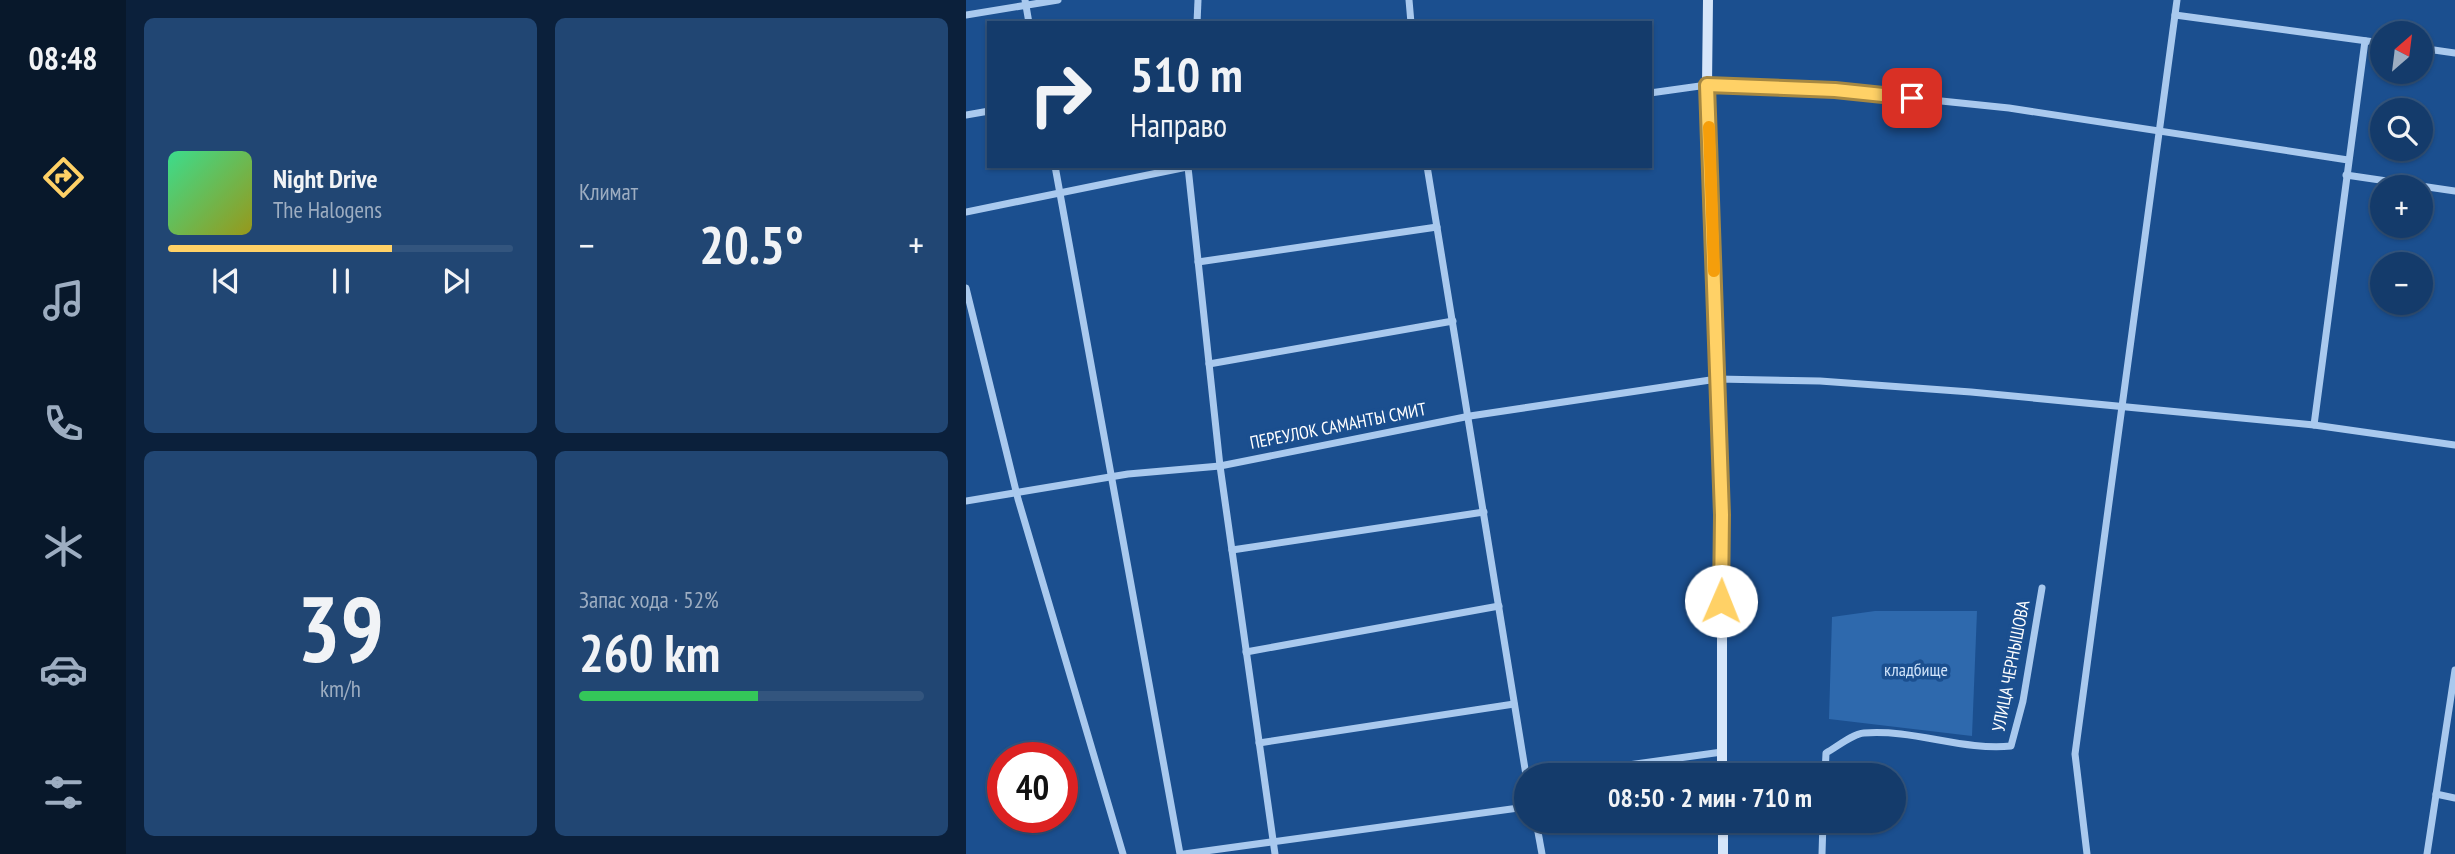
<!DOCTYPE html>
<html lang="ru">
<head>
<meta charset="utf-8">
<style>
	body { margin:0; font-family:"PT Sans Narrow",sans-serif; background:#214673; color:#f1f3f6; height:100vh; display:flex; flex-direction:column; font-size:26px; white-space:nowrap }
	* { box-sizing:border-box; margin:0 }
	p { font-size:23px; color:#9dadc1 }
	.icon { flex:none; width:38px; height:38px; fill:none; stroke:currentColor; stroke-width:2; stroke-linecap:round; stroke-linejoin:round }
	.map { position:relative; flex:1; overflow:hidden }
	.details { display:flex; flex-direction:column; gap:18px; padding:18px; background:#0b203b; width:840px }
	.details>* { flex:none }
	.banner { position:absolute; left:21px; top:21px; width:665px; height:147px; border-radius:0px; box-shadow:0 2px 5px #0004,0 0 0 2px #33557e; background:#143b6b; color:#f1f3f6; overflow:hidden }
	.needle { width:46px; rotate:28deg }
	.buttons { position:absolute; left:1404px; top:21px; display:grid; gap:14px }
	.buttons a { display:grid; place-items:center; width:63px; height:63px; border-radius:50%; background:#143b6b; box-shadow:0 2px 5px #0004,0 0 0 2px #33557e; font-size:35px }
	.speed { position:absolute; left:21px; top:742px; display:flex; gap:14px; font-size:35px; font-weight:700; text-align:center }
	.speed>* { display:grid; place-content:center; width:91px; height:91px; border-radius:50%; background:#143b6b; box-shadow:0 2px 5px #0004,0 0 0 2px #33557e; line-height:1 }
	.speed .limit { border:10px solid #d22; background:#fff; color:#111 }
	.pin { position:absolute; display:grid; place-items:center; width:60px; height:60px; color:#fff; margin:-30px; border-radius:14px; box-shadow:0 4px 10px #0006 }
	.me { position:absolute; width:77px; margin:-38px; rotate:1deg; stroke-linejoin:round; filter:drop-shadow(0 0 5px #0008) }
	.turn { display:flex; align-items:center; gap:24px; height:147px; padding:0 28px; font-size:32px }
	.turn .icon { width:91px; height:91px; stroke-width:2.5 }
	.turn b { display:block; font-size:49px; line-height:60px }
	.big { font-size:52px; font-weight:700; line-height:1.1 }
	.details .tile { flex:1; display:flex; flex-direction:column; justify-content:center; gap:10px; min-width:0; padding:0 24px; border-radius:10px; background:#214673 }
	.details .dial { align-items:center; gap:0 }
	.dial b { font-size:91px; line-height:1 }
	.song { display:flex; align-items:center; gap:21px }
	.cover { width:84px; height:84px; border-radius:10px; background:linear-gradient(135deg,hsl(150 70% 55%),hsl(60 70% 35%)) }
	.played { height:7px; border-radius:4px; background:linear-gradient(90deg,#ffd166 65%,#33557e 65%) }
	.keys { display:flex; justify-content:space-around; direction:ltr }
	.heat { display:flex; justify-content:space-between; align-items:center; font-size:38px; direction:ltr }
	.charge { height:10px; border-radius:5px; background:linear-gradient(90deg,#34c759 52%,#33557e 0) }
	.details .tiles { flex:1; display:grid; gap:18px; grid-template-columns:repeat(2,1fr) }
	.trip { position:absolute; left:548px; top:763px; width:392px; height:70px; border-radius:35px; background:#143b6b; box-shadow:0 2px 5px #0004,0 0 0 2px #33557e; font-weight:700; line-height:70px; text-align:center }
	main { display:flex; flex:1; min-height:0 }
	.tab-bar { display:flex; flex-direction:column; width:126px; justify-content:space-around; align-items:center; background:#08182b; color:#9dadc1 }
	.tab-bar .icon { width:49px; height:49px }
	.tab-bar .active { color:#ffd166 }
	.tab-bar b { font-size:32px; color:#f1f3f6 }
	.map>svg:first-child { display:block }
	.green { fill:#2e69ad }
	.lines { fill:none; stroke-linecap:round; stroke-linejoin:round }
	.street { stroke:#a9c9ee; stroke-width:7 }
	.secondary { stroke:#d6e6fa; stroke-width:10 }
	.route-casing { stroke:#a68842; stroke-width:18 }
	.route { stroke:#ffd166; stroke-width:12 }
	.slow { stroke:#f59e0b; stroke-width:12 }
	.labels { text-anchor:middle; stroke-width:7; stroke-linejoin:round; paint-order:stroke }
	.street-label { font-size:18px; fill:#fff; stroke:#1b4f8f }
	.park-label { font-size:18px; fill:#cfe3fa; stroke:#1b4f8f }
</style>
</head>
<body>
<main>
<nav class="tab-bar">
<b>08:48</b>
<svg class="icon active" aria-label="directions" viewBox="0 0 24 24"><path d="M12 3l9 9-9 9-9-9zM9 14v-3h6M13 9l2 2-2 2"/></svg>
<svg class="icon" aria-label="music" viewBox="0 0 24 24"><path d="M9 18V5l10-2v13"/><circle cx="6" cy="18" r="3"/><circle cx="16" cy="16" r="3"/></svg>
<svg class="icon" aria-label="phone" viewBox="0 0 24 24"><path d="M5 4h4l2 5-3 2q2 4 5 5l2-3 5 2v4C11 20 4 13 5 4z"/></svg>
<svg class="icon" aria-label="climate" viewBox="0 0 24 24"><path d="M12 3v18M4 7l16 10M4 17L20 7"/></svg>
<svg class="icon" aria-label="car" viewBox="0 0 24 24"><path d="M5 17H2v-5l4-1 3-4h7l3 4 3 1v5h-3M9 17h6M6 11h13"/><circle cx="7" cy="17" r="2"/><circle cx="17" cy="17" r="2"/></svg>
<svg class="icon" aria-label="filters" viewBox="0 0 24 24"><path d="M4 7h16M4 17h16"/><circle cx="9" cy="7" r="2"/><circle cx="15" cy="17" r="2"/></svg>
</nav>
<section class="details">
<div class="tiles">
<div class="tile">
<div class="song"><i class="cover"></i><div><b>Night Drive</b><p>The Halogens</p></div></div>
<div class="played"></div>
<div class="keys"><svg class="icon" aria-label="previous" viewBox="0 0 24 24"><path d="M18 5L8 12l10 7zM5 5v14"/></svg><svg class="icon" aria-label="pause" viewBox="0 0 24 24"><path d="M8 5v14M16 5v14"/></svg><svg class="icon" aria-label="next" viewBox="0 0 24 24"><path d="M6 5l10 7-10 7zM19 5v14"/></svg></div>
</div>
<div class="tile"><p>Климат</p>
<div class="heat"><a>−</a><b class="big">20.5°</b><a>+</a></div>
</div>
<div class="tile dial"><b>39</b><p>km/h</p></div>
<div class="tile"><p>Запас хода · 52%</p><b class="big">260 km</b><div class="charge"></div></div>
</div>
</section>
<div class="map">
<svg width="1489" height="854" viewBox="0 0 1489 854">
	<rect width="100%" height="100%" fill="#1b4f8f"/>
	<polygon class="green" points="909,611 1011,611 1006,736 863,719 866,617"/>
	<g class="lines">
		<g class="street">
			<polyline points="59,0 63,23"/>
			<polyline points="443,0 445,23"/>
			<polyline points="0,15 92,0"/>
			<polyline points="1209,15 1416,43"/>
			<polyline points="231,23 232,0"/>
			<polyline points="1454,48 1489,53"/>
			<polyline points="684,93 741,85 869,90 1043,108 1382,160"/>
			<polyline points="0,115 23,111"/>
			<polyline points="89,166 214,854"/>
			<polyline points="461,166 560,775"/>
			<polyline points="222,167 254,466 309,854"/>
			<polyline points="1380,175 1489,191"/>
			<polyline points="0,212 226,166"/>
			<polyline points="232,262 471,227"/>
			<polyline points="0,288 52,499 157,854"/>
			<polyline points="243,364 487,321"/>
			<polyline points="1348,425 1399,41"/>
			<polyline points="0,501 162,474 254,466 504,416 751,379 854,381 1005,392 1348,425 1489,445"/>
			<polyline points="266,550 518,512"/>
			<polyline points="280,652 533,606"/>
			<polyline points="293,743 548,704"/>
			<polyline points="625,775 648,767 756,752"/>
			<path d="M859 775 860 753C871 747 886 734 898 733 948 729 997 751 1045 746L1057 701 1076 588"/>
			<polyline points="1470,794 1489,798"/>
			<polyline points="570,821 576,854"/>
			<polyline points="218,854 560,807"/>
			<polyline points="856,854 857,821"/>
			<polyline points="1121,854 1109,754 1211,0"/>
			<polyline points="1461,854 1489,670"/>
		</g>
		<g class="secondary">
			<polyline points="742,0 741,85 756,515 756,775"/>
			<polyline points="757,821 757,854"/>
		</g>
	</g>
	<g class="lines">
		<g class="route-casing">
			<polyline id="route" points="755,601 756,515 741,85 869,90 946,98"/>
		</g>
		<use href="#route" class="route"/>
		<polyline class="slow" points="743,127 748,271"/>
	</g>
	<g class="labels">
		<g class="street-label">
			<text transform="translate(372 426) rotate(-11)" y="6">ПЕРЕУЛОК САМАНТЫ СМИТ</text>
			<text transform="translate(1045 666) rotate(-79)" y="6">УЛИЦА ЧЕРНЫШОВА</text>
		</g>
		<g class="park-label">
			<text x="950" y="676">кладбище</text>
		</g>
	</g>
</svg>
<div class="buttons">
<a><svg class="needle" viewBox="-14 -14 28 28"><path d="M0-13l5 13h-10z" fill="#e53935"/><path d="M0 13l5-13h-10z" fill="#9dadc1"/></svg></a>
<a><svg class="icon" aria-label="search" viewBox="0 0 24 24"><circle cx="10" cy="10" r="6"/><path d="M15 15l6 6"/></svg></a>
<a>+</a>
<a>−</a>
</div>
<div class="speed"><div class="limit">40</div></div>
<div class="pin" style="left:946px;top:98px;background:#d93025"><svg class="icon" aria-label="arrive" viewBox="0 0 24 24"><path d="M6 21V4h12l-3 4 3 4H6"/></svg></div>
<svg class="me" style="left:755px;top:601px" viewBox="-20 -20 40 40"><circle r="19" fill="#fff"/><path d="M0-13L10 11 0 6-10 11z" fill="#ffd166"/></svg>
<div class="trip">08:50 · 2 мин · 710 m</div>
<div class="banner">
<div class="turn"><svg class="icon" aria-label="right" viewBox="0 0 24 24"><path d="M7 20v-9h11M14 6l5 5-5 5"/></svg><div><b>510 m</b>Направо</div></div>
</div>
</div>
</main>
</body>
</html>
